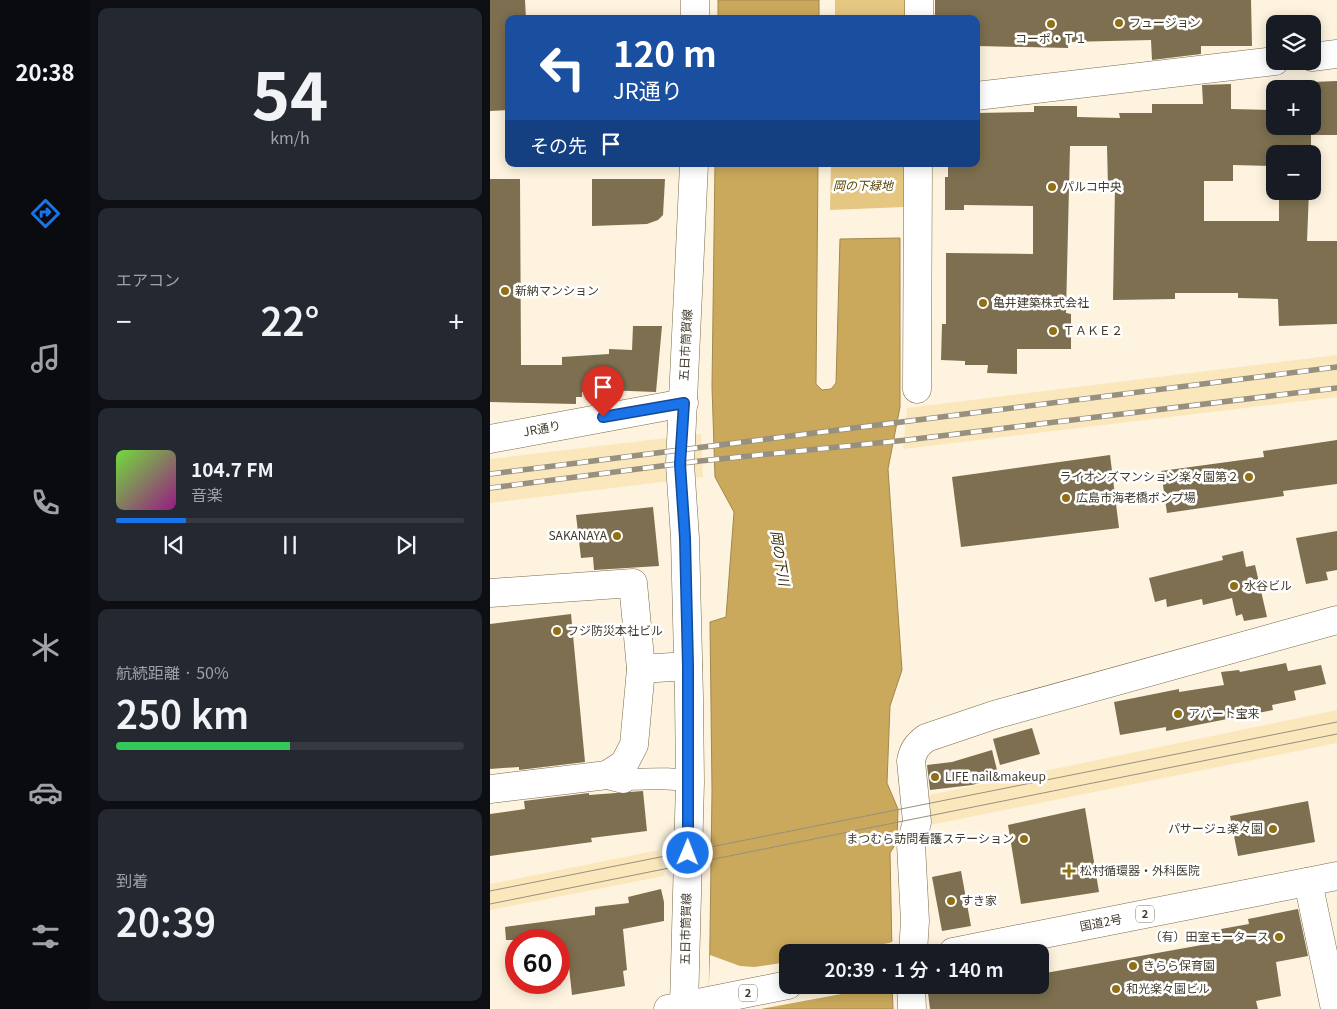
<!DOCTYPE html>
<html lang="ja">
<head>
<meta charset="utf-8">
<style>
	body { margin:0; font-family:Georgia,"Noto Sans JP",serif; background:#242831; color:#f1f3f6; height:100vh; display:flex; flex-direction:column; font-size:19px; white-space:nowrap }
	* { box-sizing:border-box; margin:0 }
	p { font-size:16px; color:#9ea1a6 }
	.icon { flex:none; width:28px; height:28px; fill:none; stroke:currentColor; stroke-width:2; stroke-linecap:round; stroke-linejoin:round }
	.map { position:relative; flex:1; overflow:hidden }
	.details { display:flex; flex-direction:column; gap:8px; padding:8px; background:#0d0f14; width:400px }
	.details>* { flex:none }
	.guide { position:absolute; left:15px; top:15px; width:475px; height:152px; border-radius:10px; box-shadow:0 2px 12px #0003; background:#1a4fa0; color:#fff; overflow:hidden }
	.tools { position:absolute; left:776px; top:15px; display:grid; gap:10px }
	.tools a { display:grid; place-items:center; width:55px; height:55px; border-radius:10px; background:#171b24; box-shadow:0 2px 12px #0003; font-size:25px }
	.speed { position:absolute; left:15px; top:929px; display:flex; gap:10px; font-size:25px; font-weight:700; text-align:center }
	.speed>* { display:grid; place-content:center; width:65px; height:65px; border-radius:50%; background:#171b24; box-shadow:0 2px 12px #0003; line-height:1 }
	.speed .limit { border:8px solid #d22; background:#fff; color:#111 }
	.pin { position:absolute; display:grid; place-items:center; width:42px; height:42px; color:#fff; margin:-51px -21px; border-radius:50% 50% 50% 0; rotate:-45deg; box-shadow:0 0 5px #0007 }
	.pin .icon { rotate:45deg }
	.me { position:absolute; width:55px; margin:-28px; rotate:1deg; stroke-linejoin:round; filter:drop-shadow(0 0 4px #0008) }
	.turn { display:flex; align-items:center; gap:18px; height:105px; padding:0 25px; font-size:22px }
	.turn .icon { width:65px; height:65px; stroke-width:2.5 }
	.turn b { display:block; font-size:35px; line-height:42px }
	.then { display:flex; align-items:center; height:48px; padding:0 25px; background:#0003; gap:10px; font-size:19px }
	.big { font-size:38px; font-weight:600; line-height:1.1 }
	.details .tile { flex:1; display:flex; flex-direction:column; justify-content:center; gap:8px; min-width:0; padding:0 18px; border-radius:10px; background:#242831 }
	.details .dial { align-items:center; gap:0 }
	.dial b { font-size:65px; line-height:1 }
	.song { display:flex; align-items:center; gap:15px }
	.cover { width:60px; height:60px; border-radius:8px; background:linear-gradient(135deg,hsl(100 70% 55%),hsl(310 70% 35%)) }
	.played { height:5px; border-radius:2px; background:linear-gradient(90deg,#1a73e8 20%,#363941 20%) }
	.keys { display:flex; justify-content:space-around; direction:ltr }
	.heat { display:flex; justify-content:space-between; align-items:center; font-size:28px; direction:ltr }
	.charge { height:8px; border-radius:4px; background:linear-gradient(90deg,#34c759 50%,#363941 0) }
	.trip { position:absolute; left:289px; top:944px; width:270px; height:50px; border-radius:10px; background:#171b24; box-shadow:0 2px 12px #0003; font-weight:600; line-height:50px; text-align:center }
	main { display:flex; flex:1; min-height:0 }
	.menu { display:flex; flex-direction:column; width:90px; justify-content:space-around; align-items:center; background:#090b0e; color:#9ea1a6 }
	.menu .icon { width:35px; height:35px }
	.menu .current { color:#1a73e8 }
	.menu b { font-size:22px; color:#f1f3f6 }
	.map>svg:first-child { display:block }
	.built { fill:#fae7bc }
	.green { fill:#e5c782 }
	.water { fill:#caa95c; stroke:#a1884e }
	.pier { fill:#fdf3de }
	.building { fill:#7d6f4f }
	.lines { fill:none; stroke-linecap:round; stroke-linejoin:round }
	.pedestrian-casing { stroke:#786a4b; stroke-width:22 }
	.minor-casing { stroke:#786a4b; stroke-width:29 }
	.primary-casing { stroke:#786a4b; stroke-width:29 }
	.trunk-casing { stroke:#786a4b; stroke-width:29 }
	.pedestrian { stroke:#fff; stroke-width:21 }
	.minor { stroke:#fff; stroke-width:28 }
	.primary { stroke:#fff; stroke-width:28 }
	.trunk { stroke:#fff; stroke-width:28 }
	.tram { stroke:#98907f; stroke-width:1 }
	.rail-casing { stroke:#98907f; stroke-width:5.5 }
	.rail { stroke:#fff; stroke-width:4; stroke-dasharray:11; stroke-linecap:butt }
	.route-casing { stroke:#114b97; stroke-width:12 }
	.route { stroke:#1a73e8; stroke-width:9 }
	.poi-dot { fill:#917015; stroke:#fff; stroke-width:2 }
	.labels { text-anchor:middle; stroke-width:5; stroke-linejoin:round; paint-order:stroke }
	.shield { fill:#fff; stroke:#7a766c; stroke-width:1 }
	.shield-label { font-size:11px; font-weight:bold; fill:#413b2d }
	.poi-label { font-size:12px; fill:#413b2d; stroke:#fff; text-anchor:start }
	.park-label { font-size:12px; font-style:italic; fill:#5a4402; stroke:#fff }
	.street-label { font-size:12px; fill:#413b2d; stroke:#fff }
	.water-label { font-size:14px; font-style:italic; fill:#3b2d0a; stroke:#fff }
</style>
</head>
<body>
<main>
<nav class="menu">
<b>20:38</b>
<svg class="icon current" aria-label="directions" viewBox="0 0 24 24"><path d="M12 3l9 9-9 9-9-9zM9 14v-3h6M13 9l2 2-2 2"/></svg>
<svg class="icon" aria-label="music" viewBox="0 0 24 24"><path d="M9 18V5l10-2v13"/><circle cx="6" cy="18" r="3"/><circle cx="16" cy="16" r="3"/></svg>
<svg class="icon" aria-label="phone" viewBox="0 0 24 24"><path d="M5 4h4l2 5-3 2q2 4 5 5l2-3 5 2v4C11 20 4 13 5 4z"/></svg>
<svg class="icon" aria-label="climate" viewBox="0 0 24 24"><path d="M12 3v18M4 7l16 10M4 17L20 7"/></svg>
<svg class="icon" aria-label="car" viewBox="0 0 24 24"><path d="M5 17H2v-5l4-1 3-4h7l3 4 3 1v5h-3M9 17h6M6 11h13"/><circle cx="7" cy="17" r="2"/><circle cx="17" cy="17" r="2"/></svg>
<svg class="icon" aria-label="filters" viewBox="0 0 24 24"><path d="M4 7h16M4 17h16"/><circle cx="9" cy="7" r="2"/><circle cx="15" cy="17" r="2"/></svg>
</nav>
<section class="details">
<div class="tile dial"><b>54</b><p>km/h</p></div>
<div class="tile"><p>エアコン</p>
<div class="heat"><a>−</a><b class="big">22°</b><a>+</a></div>
</div>
<div class="tile">
<div class="song"><i class="cover"></i><div><b>104.7 FM</b><p>音楽</p></div></div>
<div class="played"></div>
<div class="keys"><svg class="icon" aria-label="previous" viewBox="0 0 24 24"><path d="M18 5L8 12l10 7zM5 5v14"/></svg><svg class="icon" aria-label="pause" viewBox="0 0 24 24"><path d="M8 5v14M16 5v14"/></svg><svg class="icon" aria-label="next" viewBox="0 0 24 24"><path d="M6 5l10 7-10 7zM19 5v14"/></svg></div>
</div>
<div class="tile"><p>航続距離 · 50%</p><b class="big">250 km</b><div class="charge"></div></div>
<div class="tile"><p>到着</p><b class="big">20:39</b></div>
</section>
<div class="map">
<svg width="847" height="1009" viewBox="0 0 847 1009">
	<rect width="100%" height="100%" fill="#fdf3de"/>
	<g class="built">
		<polygon points="847,355 847,397 413,449 417,408"/>
		<polygon points="211,434 213,477 0,503 0,459"/>
		<polygon points="847,710 847,743 420,829 416,800"/>
		<polygon points="169,850 174,876 0,910 0,884"/>
	</g>
	<g class="green">
		<rect x="345" y="0" width="71" height="19"/>
		<polygon points="341,164 415,164 414,207 340,210"/>
	</g>
	<g class="water">
		<rect x="228" y="0" width="101" height="19"/>
		<polygon points="225,164 328,164 326,384 332,390 341,389 346,383 350,239 410,238 410,407 398,469 412,670 400,706 397,783 408,809 407,842 400,853 402,952 298,952 298,985 402,985 403,1009 219,1009 222,791 220,622 236,617 244,512 225,477 222,387"/>
	</g>
	<g class="pier">
		<polygon points="404,941 404,952 349,952 399,943"/>
		<polygon points="220,955 250,966 265,967 297,962 298,985 400,985 271,1009 218,1009"/>
	</g>
	<g class="building">
		<polygon points="0,0 35,0 36,19 19,19 19,110 0,111"/>
		<polygon points="445,0 761,0 762,46 711,46 711,54 662,60 661,40 578,42 578,48 488,46 488,19 445,19"/>
		<polygon points="847,81 847,135 822,135 822,82"/>
		<polygon points="741,84 741,109 785,110 785,126 821,126 821,151 785,154 785,166 743,165 743,181 714,181 714,221 789,221 789,191 819,191 817,241 847,241 847,324 789,326 788,299 748,298 748,293 685,293 685,299 623,300 625,187 618,187 617,146 580,146 576,313 581,314 581,349 527,349 527,374 497,373 498,365 475,365 475,361 451,360 452,324 456,324 456,253 543,254 543,206 474,205 474,210 455,210 455,177 458,177 458,164 486,164 486,113 544,112 544,106 587,106 587,117 630,118 629,113 662,113 662,104 713,104 712,85"/>
		<polygon points="0,179 30,179 31,365 72,365 72,357 119,354 119,349 142,350 143,326 172,326 166,392 114,390 92,392 92,397 86,397 86,404 0,402"/>
		<polygon points="102,179 175,179 173,215 168,220 157,224 102,226"/>
		<polygon points="847,440 847,484 793,491 794,496 677,513 671,471 774,457 773,451"/>
		<polygon points="620,455 629,528 471,547 462,477"/>
		<polygon points="163,507 169,566 104,570 103,557 91,558 86,515"/>
		<polygon points="847,531 847,570 836,572 838,580 816,584 806,538"/>
		<polygon points="753,551 756,567 765,565 777,617 754,621 752,614 746,616 742,598 713,605 712,599 677,607 676,599 665,602 659,578 733,560 732,556"/>
		<polygon points="81,614 95,762 29,770 29,767 0,769 0,624"/>
		<polygon points="796,663 798,671 831,665 836,684 804,691 806,700 782,705 783,710 676,731 676,727 630,735 624,702 689,689 689,692 734,685 731,672 749,670 750,672"/>
		<polygon points="542,728 550,754 510,765 503,739"/>
		<polygon points="502,750 509,778 482,785 440,790 437,765 462,762"/>
		<polygon points="153,791 157,831 101,838 102,842 0,856 0,814 35,809 34,801 99,793 99,795"/>
		<polygon points="818,801 825,842 748,856 740,816"/>
		<polygon points="595,808 609,892 531,904 518,825"/>
		<polygon points="471,871 481,926 452,931 442,877"/>
		<polygon points="171,889 174,902 174,921 133,929 137,970 133,971 135,986 82,995 79,967 69,964 69,940 16,940 15,927 105,915 105,907 139,903 138,897"/>
		<polygon points="808,909 818,956 786,962 791,996 766,1001 768,1009 440,1009 437,985 550,985 550,974 734,941 731,929 759,924 758,919"/>
	</g>
	<g class="lines">
		<g class="pedestrian-casing">
			<path id="pedestrian" d="M133 779C155 780 179 776 200 782"/>
		</g>
		<g class="minor-casing">
			<g id="minor">
				<polyline points="429,19 429,0"/>
				<polyline points="822,57 847,54"/>
				<polyline points="486,96 785,61"/>
				<polyline points="427,389 428,164"/>
				<polyline points="0,439 194,403"/>
				<polyline points="0,593 143,583 151,669 144,745 134,764 117,775"/>
				<polyline points="151,669 198,666"/>
				<polyline points="0,789 117,775 133,779"/>
				<polyline points="818,882 845,1009"/>
				<path d="M423 952 425 921 421 844 427 822 421 761C423 750 427 745 436 738L504 715 847 620"/>
				<polyline points="421,985 422,1009"/>
			</g>
		</g>
		<g class="primary-casing">
			<g id="primary">
				<polyline points="205,19 205,0"/>
				<polyline points="194,1006 200,782 199,697 195,538 190,464 204,164"/>
			</g>
		</g>
		<g class="trunk-casing">
			<g id="trunk">
				<polyline points="463,952 847,876"/>
				<polyline points="178,1009 298,985"/>
			</g>
		</g>
		<use href="#pedestrian" class="pedestrian"/>
		<use href="#minor" class="minor"/>
		<use href="#primary" class="primary"/>
		<use href="#trunk" class="trunk"/>
		<g class="tram">
			<polyline points="0,891 847,722"/>
			<polyline points="0,904 847,734"/>
		</g>
		<g class="rail-casing">
			<g id="rail">
				<polyline points="0,474 847,367"/>
				<polyline points="0,488 210,461 417,440 847,388"/>
			</g>
		</g>
		<use href="#rail" class="rail"/>
	</g>
	<g class="lines">
		<g class="route-casing">
			<polyline id="route" points="113,417 194,403 190,464 195,538 198,666 198,853"/>
		</g>
		<use href="#route" class="route"/>
	</g>
	<g class="poi-dot">
		<circle cx="629" cy="23" r="5"/>
		<circle cx="561" cy="24" r="5"/>
		<circle cx="562" cy="187" r="5"/>
		<circle cx="15" cy="291" r="5"/>
		<circle cx="493" cy="303" r="5"/>
		<circle cx="563" cy="331" r="5"/>
		<circle cx="759" cy="477" r="5"/>
		<circle cx="576" cy="498" r="5"/>
		<circle cx="127" cy="536" r="5"/>
		<circle cx="744" cy="586" r="5"/>
		<circle cx="67" cy="631" r="5"/>
		<circle cx="688" cy="714" r="5"/>
		<circle cx="445" cy="777" r="5"/>
		<circle cx="783" cy="829" r="5"/>
		<circle cx="534" cy="839" r="5"/>
		<path d="M576.5 863.5h5v5h5v5h-5v5h-5v-5h-5v-5h5z"/>
		<circle cx="461" cy="901" r="5"/>
		<circle cx="789" cy="937" r="5"/>
		<circle cx="643" cy="966" r="5"/>
		<circle cx="626" cy="989" r="5"/>
	</g>
	<g class="labels">
		<g class="shield">
			<rect x="646" y="905.5" width="18" height="17" rx="4"/>
			<rect x="249" y="984.5" width="18" height="17" rx="4"/>
		</g>
		<g class="shield-label">
			<text x="655" y="918">2</text>
			<text x="258" y="997">2</text>
		</g>
		<g class="poi-label">
			<text x="639" y="27">フュージョン</text>
			<text x="561" y="43" text-anchor="middle">コーポ・Ｔ１</text>
			<text x="572" y="191">パルコ中央</text>
			<text x="25" y="295">新納マンション</text>
			<text x="503" y="307">亀井建築株式会社</text>
			<text x="573" y="335">ＴＡＫＥ２</text>
			<text x="749" y="481" text-anchor="end">ライオンズマンション楽々園第２</text>
			<text x="586" y="502">広島市海老橋ポンプ場</text>
			<text x="117" y="540" text-anchor="end">SAKANAYA</text>
			<text x="754" y="590">水谷ビル</text>
			<text x="77" y="635">フジ防災本社ビル</text>
			<text x="698" y="718">アパート宝来</text>
			<text x="455" y="781">LIFE nail&amp;makeup</text>
			<text x="773" y="833" text-anchor="end">パサージュ楽々園</text>
			<text x="524" y="843" text-anchor="end">まつむら訪問看護ステーション</text>
			<text x="590" y="875">松村循環器・外科医院</text>
			<text x="471" y="905">すき家</text>
			<text x="779" y="941" text-anchor="end">（有）田室モータース</text>
			<text x="653" y="970">きらら保育園</text>
			<text x="636" y="993">和光楽々園ビル</text>
		</g>
		<g class="park-label">
			<text x="373" y="190">岡の下緑地</text>
		</g>
		<g class="street-label">
			<text transform="translate(196 345) rotate(-87)" y="4">五日市筒賀線</text>
			<text transform="translate(52 429) rotate(-11)" y="4">JR通り</text>
			<text transform="translate(611 923) rotate(-11)" y="4">国道2号</text>
			<text transform="translate(196 929) rotate(-89)" y="4">五日市筒賀線</text>
		</g>
		<g class="water-label">
			<text transform="translate(290 558) rotate(81)" y="5">岡の下川</text>
		</g>
	</g>
</svg>
<div class="tools">
<a><svg class="icon" aria-label="layers" viewBox="0 0 24 24"><path d="M12 4l9 5-9 5-9-5zM3 14l9 5 9-5"/></svg></a>
<a>+</a>
<a>−</a>
</div>
<div class="speed"><div class="limit">60</div></div>
<div class="pin" style="left:113px;top:417px;background:#d93025"><svg class="icon" aria-label="arrive" viewBox="0 0 24 24"><path d="M6 21V4h12l-3 4 3 4H6"/></svg></div>
<svg class="me" style="left:198px;top:853px" viewBox="-20 -20 40 40"><circle r="17" fill="#1a73e8" stroke="#fff" stroke-width="3"/><path d="M0-11L8 9 0 5-8 9z" fill="#fff"/></svg>
<div class="trip">20:39 · 1 分 · 140 m</div>
<div class="guide">
<div class="turn"><svg class="icon" aria-label="left" viewBox="0 0 24 24"><path d="M17 20v-9H6M10 6l-5 5 5 5"/></svg><div><b>120 m</b>JR通り</div></div>
<div class="then">その先<svg class="icon" aria-label="arrive" viewBox="0 0 24 24"><path d="M6 21V4h12l-3 4 3 4H6"/></svg></div>
</div>
</div>
</main>
</body>
</html>
